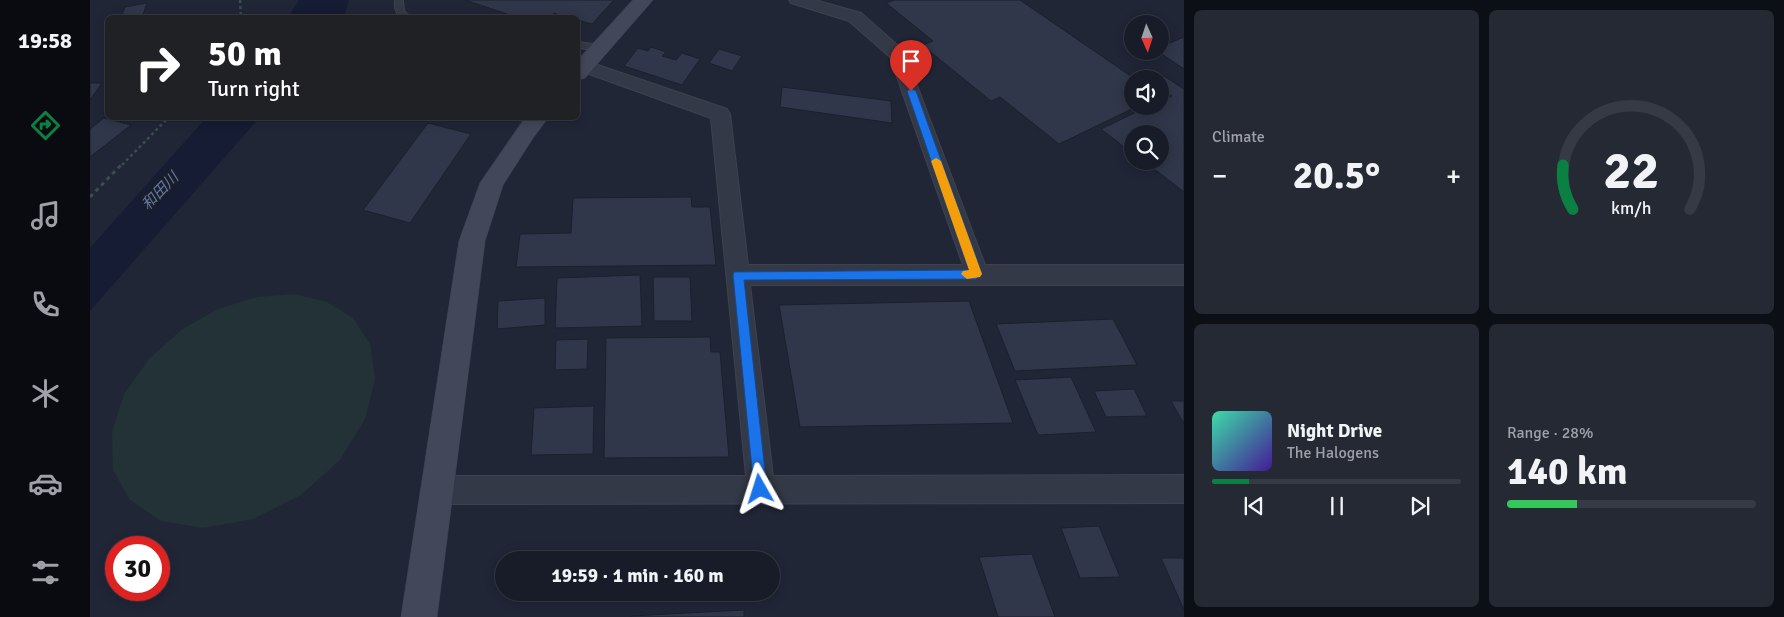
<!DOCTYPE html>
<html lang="en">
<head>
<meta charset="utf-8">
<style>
	body { margin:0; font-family:Signika,"Noto Sans JP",sans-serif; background:#252934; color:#f1f3f6; height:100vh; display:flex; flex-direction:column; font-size:19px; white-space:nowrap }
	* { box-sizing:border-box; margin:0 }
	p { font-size:16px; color:#9fa1a8 }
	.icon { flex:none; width:28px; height:28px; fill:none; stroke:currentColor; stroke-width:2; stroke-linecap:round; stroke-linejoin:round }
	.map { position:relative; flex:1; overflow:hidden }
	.panel { display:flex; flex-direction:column; gap:10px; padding:10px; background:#0d0f16; width:600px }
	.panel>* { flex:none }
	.banner { position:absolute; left:15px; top:15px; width:475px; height:105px; border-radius:8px; box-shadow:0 2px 12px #0003,0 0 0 1px #363a45; background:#202124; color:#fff; overflow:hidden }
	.needle { width:32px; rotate:177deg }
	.buttons { position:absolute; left:1034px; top:15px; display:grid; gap:10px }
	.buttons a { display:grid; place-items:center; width:45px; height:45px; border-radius:50%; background:#181c28; box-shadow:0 2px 12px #0003,0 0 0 1px #363a45; font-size:25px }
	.speed { position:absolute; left:15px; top:536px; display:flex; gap:10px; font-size:25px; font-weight:700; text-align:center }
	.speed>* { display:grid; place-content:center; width:65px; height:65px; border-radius:50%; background:#181c28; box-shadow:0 2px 12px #0003,0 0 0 1px #363a45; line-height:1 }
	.speed .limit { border:8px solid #d22; background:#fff; color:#111 }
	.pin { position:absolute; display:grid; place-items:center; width:42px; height:42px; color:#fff; margin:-51px -21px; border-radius:50% 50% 50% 0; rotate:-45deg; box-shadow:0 0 5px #0007 }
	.pin .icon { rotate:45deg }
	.me { position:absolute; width:55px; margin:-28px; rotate:354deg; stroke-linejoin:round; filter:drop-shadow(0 0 4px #0008) }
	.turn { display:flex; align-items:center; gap:18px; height:105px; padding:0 20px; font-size:22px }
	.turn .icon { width:65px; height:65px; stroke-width:2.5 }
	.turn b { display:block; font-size:35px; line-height:42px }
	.big { font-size:38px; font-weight:700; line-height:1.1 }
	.panel .widget { flex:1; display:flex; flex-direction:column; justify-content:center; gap:8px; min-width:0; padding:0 18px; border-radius:8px; background:#252934 }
	.panel .dial { align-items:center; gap:0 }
	.dial svg { height:130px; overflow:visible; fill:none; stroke:#363a45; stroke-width:7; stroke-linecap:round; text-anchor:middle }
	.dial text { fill:#f1f3f6; stroke:none }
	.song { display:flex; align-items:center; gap:15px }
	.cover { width:60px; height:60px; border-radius:8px; background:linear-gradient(135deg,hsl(160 70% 55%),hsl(260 70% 35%)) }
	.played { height:5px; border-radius:2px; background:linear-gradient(90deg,#0b8043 15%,#363a45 15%) }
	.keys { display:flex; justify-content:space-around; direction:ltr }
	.heat { display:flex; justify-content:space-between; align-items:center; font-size:28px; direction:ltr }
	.charge { height:8px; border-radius:4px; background:linear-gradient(90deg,#34c759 28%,#363a45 0) }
	.panel .tiles { flex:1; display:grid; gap:10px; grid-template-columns:repeat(2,1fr) }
	.trip { position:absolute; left:405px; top:551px; width:285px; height:50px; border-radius:25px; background:#181c28; box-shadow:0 2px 12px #0003,0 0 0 1px #363a45; font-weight:700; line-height:50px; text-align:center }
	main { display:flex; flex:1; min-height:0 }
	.tabs { display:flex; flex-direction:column; width:90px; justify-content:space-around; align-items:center; background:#0a0b10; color:#9fa1a8 }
	.tabs .icon { width:35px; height:35px }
	.tabs .on { color:#0b8043 }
	.tabs b { font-size:22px; color:#f1f3f6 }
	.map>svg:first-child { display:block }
	.green { fill:#223237 }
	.water { fill:#151c33 }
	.building { fill:#30374a; stroke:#1b202d }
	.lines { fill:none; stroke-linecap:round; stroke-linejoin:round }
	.lane-casing { stroke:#3d4250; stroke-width:2 }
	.street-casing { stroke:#3d4250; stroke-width:2 }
	.secondary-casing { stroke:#3d4250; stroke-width:1 }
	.path-far1 { stroke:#3b4b50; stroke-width:2.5; stroke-dasharray:3 3; stroke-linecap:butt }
	.path { stroke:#3b4b50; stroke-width:3; stroke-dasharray:4 4; stroke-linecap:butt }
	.lane { fill:#343947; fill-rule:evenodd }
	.street { fill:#343947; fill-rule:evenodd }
	.secondary { fill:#42475a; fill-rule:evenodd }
	.route { fill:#1a73e8; stroke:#114b97 }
	.slow { fill:#f59e0b }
	.labels { text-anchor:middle; stroke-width:5; stroke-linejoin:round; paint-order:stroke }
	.water-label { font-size:15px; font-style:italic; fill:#6878a2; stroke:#191e2b }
</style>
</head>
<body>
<main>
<nav class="tabs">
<b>19:58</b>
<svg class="icon on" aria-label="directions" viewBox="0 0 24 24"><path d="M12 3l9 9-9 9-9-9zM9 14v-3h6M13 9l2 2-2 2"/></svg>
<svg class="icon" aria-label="music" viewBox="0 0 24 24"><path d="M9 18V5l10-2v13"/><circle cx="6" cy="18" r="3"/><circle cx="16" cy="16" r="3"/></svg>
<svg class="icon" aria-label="phone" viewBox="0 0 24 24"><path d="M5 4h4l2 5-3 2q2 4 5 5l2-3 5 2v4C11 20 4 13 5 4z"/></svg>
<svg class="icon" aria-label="climate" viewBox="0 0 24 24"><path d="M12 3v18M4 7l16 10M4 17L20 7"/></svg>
<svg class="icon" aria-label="car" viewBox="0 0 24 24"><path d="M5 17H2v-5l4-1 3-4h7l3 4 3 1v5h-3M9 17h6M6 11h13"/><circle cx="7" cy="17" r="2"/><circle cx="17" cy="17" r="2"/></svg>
<svg class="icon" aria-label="filters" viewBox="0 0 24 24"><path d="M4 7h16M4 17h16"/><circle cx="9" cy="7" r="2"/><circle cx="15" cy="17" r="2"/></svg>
</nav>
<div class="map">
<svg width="1094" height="617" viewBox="0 0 1094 617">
	<rect width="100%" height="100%" fill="#202636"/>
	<polygon class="green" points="204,294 237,302 263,318 280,344 285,379 275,419 250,460 211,495 163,519 113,528 71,521 40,500 23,470 22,432 34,394 59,359 91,330 128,309 167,297"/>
	<g class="water">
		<polygon points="209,0 259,0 254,17 198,17"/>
		<polygon points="116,118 169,118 0,311 0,248"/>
	</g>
	<g class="building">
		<polygon points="375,0 524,0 502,24 488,20 488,18 480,18 464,13 460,18 429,18"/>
		<polygon points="804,0 930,0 1045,79 1042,79 1042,106 1048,106 969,144 910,97 901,101 832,45 843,41 796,3"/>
		<polygon points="57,3 52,18 31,18 35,7"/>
		<polygon points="1094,37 1094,69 1067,51 1070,51 1070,47"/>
		<polygon points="561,47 576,52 572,56 586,60 592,53 610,59 592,85 534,66 548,48 558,51"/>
		<polygon points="629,49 652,56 642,71 619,63"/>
		<polygon points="1074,76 1094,89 1094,192 1054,161 1070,161 1070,134 1042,134 1042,153 1011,129 1059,106 1070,106 1070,101 1082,96 1070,88 1070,79 1067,79"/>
		<polygon points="0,83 12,83 0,100"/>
		<polygon points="692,87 801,101 802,123 690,107"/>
		<polygon points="14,118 41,125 0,157 0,129"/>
		<polygon points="338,123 381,134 320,223 273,210"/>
		<polygon points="601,197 602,207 620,207 626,265 426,267 430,234 481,233 483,198"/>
		<polygon points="550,275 552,326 465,328 467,278"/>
		<polygon points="563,277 600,277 602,321 564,321"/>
		<polygon points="455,298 455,325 407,329 408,301"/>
		<polygon points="879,301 923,423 710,427 689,305"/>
		<polygon points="1023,319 1047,365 925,371 906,324"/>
		<polygon points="620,337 621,352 630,352 639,457 514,458 516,338"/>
		<polygon points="498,339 497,369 465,370 466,340"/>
		<polygon points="981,377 1006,432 948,435 925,380"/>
		<polygon points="1044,389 1057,416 1016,417 1004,391"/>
		<polygon points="1081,401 1094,401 1094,424"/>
		<polygon points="504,406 503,454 441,455 444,408"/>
		<polygon points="1009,526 1030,577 990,578 971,528"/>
		<polygon points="942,554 965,617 908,617 889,557"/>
		<polygon points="1071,558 1094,558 1094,610"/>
		<polygon points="654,610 654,617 541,617 541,616"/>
	</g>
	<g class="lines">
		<g class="lane-casing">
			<g id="lane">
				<path d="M305 0H313L314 11 322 18H311C305 13 304 7 305 0Z"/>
				<polygon points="488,42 511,45 516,48 511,51 488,48"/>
			</g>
		</g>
		<g class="street-casing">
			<polygon id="street" points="699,0 725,0 771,13 814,51 895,265 1094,265 1094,285 660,285 683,476 1094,475 1094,503 347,504 337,500 333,490 337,480 347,476 656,476 621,118 488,70 488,62 493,60 499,62 637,109 640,114 658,265 873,265 800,57 759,21 701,3"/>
		</g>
		<g class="secondary-casing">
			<g id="secondary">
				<polygon points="543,0 563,0 495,78 488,80 488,60"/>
				<polygon points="435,118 458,118 443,138 413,185 395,241 347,617 311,617 369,241 390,183"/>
			</g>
		</g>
		<g class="path-far1">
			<polyline points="150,0 151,18"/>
			<polyline points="32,165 78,118"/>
		</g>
		<polyline class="path" points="0,197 33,163"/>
		<use href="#lane" class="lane"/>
		<use href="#street" class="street"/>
		<use href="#secondary" class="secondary"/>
	</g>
	<polygon class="route" points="821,88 826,91 892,274 886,279 654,280 677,489 675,494 670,496 666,494 664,489 643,275 644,272 879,270 817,91"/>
	<polygon class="slow" points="846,158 851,161 892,274 890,277 877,279 871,274 873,271 879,270 841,161"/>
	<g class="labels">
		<g class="water-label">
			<text transform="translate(70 191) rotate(-46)" y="5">和田川</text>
		</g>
	</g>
</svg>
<div class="buttons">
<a><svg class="needle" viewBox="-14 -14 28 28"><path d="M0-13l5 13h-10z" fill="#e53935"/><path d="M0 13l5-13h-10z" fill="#9fa1a8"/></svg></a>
<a><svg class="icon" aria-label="sound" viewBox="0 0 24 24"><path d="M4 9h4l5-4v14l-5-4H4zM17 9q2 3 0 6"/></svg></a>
<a><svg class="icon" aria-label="search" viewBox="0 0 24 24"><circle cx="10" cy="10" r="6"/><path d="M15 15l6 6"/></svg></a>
</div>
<div class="speed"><div class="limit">30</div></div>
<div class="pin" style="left:821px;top:91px;background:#d93025"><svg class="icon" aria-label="arrive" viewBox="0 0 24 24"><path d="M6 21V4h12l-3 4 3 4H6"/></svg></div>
<svg class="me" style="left:670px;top:489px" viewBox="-20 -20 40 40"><path d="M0-17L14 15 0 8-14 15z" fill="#1a73e8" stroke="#fff" stroke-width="4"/></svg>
<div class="trip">19:59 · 1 min · 160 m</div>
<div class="banner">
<div class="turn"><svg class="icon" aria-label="right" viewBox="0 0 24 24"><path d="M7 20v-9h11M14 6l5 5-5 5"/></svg><div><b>50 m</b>Turn right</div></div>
</div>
</div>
<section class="panel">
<div class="tiles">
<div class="widget"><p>Climate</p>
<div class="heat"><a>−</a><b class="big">20.5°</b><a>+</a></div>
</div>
<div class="widget dial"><svg viewBox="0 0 100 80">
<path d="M14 69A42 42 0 1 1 86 69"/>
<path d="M14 69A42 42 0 0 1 8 42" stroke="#0b8043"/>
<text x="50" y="56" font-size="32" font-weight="700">22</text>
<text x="50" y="72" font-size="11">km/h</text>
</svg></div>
<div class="widget">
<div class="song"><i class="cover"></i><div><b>Night Drive</b><p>The Halogens</p></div></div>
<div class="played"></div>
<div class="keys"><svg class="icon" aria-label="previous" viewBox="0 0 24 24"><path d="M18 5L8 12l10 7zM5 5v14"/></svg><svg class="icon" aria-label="pause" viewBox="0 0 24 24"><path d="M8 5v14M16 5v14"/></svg><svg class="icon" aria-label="next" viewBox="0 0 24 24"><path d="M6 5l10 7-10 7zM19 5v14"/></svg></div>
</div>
<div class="widget"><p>Range · 28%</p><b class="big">140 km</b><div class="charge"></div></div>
</div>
</section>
</main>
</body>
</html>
